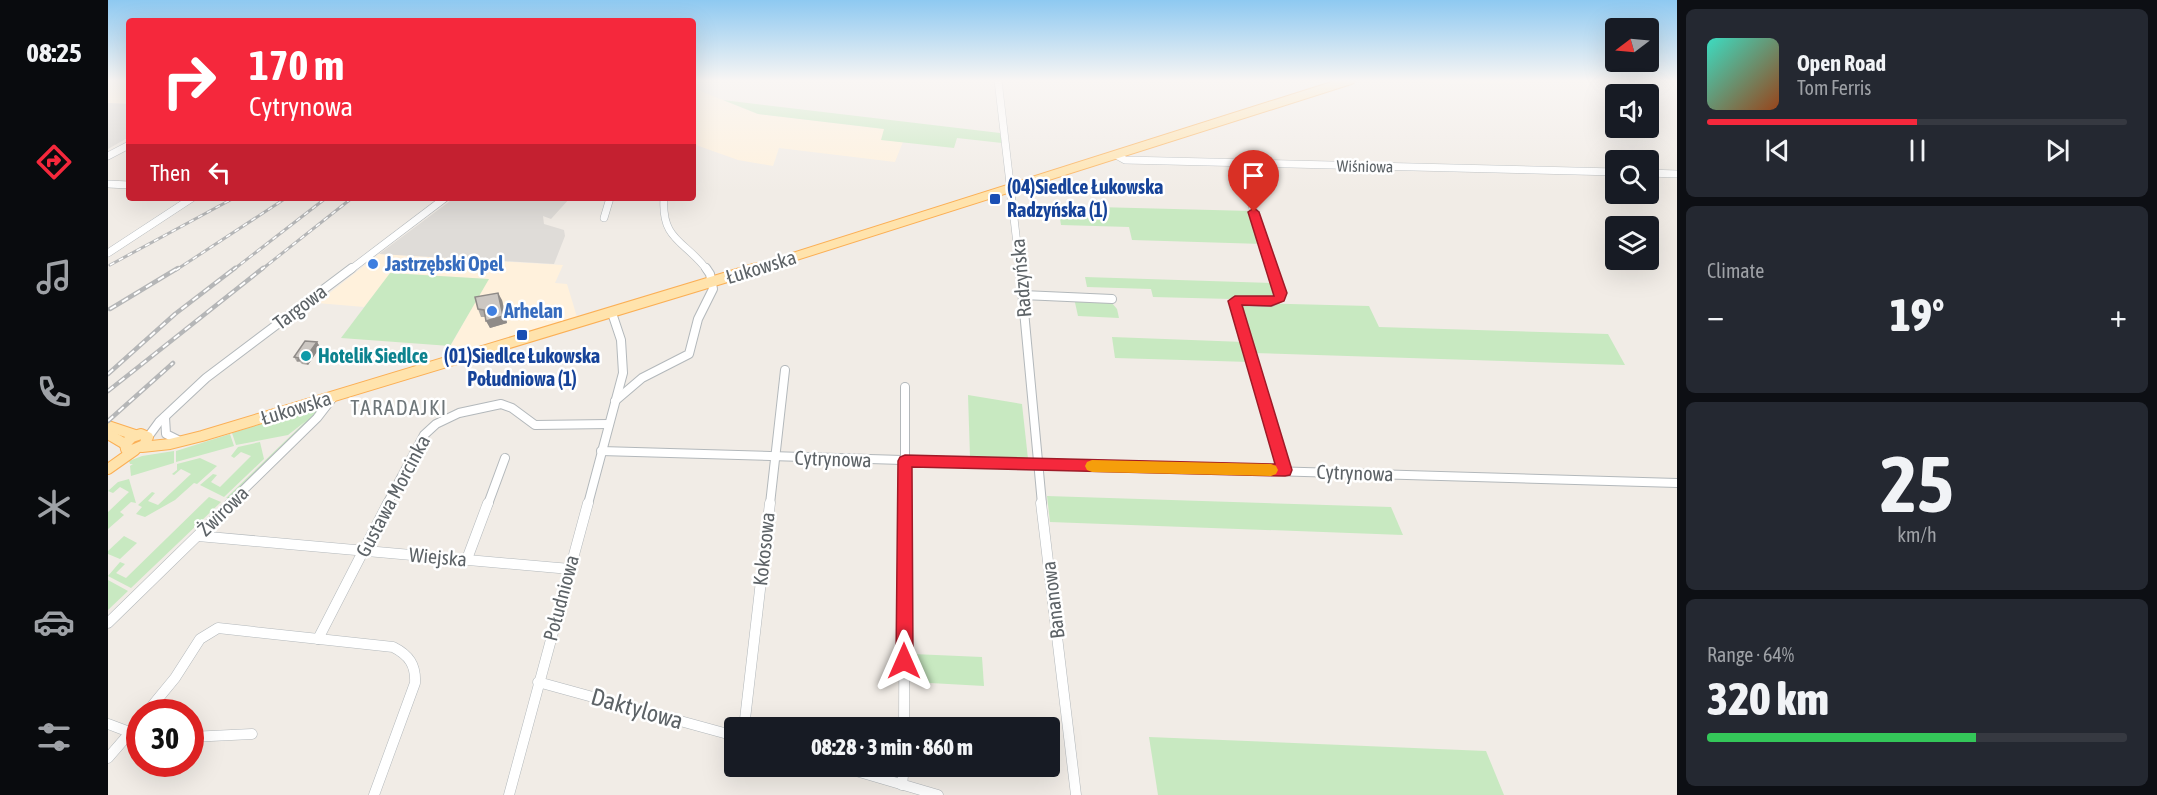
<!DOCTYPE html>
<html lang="en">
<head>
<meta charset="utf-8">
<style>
	body { margin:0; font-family:"Asap Condensed",sans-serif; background:#242831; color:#f1f3f6; height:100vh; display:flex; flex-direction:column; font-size:22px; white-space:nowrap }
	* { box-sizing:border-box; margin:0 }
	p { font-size:20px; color:#9ea1a6 }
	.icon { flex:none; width:33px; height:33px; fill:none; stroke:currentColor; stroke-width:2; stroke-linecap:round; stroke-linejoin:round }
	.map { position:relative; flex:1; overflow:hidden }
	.panel { display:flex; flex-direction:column; gap:9px; padding:9px; background:#0d0f14; width:480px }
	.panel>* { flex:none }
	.top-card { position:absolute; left:18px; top:18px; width:570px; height:183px; border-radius:6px; box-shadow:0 6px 24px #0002; background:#f5283c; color:#fff; overflow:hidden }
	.needle { width:39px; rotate:254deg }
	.fabs { position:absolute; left:1497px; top:18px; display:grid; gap:12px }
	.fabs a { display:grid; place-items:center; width:54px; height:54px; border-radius:6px; background:#171b24; box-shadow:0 6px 24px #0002; font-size:30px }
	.speed { position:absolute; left:18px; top:699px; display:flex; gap:12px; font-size:30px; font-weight:700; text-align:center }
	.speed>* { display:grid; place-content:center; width:78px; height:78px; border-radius:50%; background:#171b24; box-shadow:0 6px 24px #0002; line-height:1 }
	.speed .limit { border:9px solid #d22; background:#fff; color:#111 }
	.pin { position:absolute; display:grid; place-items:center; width:51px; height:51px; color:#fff; margin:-62px -26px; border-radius:50% 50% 50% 0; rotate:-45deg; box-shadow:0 0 6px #0007 }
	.pin .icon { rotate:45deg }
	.me { position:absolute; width:66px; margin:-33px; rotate:0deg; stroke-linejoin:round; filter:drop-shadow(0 0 4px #0008) }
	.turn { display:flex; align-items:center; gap:21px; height:126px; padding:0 24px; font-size:27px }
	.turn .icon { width:78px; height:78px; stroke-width:2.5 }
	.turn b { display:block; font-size:42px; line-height:51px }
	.then { display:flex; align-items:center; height:57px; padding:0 24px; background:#0003; gap:12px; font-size:22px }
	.big { font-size:45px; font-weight:800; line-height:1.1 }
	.panel .tile { flex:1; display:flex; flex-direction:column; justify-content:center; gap:9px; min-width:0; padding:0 21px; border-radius:9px; background:#242831 }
	.panel .dial { align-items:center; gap:0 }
	.dial b { font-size:78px; line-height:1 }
	.song { display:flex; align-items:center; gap:18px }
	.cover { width:72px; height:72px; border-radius:9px; background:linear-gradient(135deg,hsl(170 70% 55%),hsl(20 70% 35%)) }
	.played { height:6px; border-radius:3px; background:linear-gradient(90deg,#f5283c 50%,#363941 50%) }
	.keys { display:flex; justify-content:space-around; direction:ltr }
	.heat { display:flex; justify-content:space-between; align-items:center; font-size:33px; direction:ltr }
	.charge { height:9px; border-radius:4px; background:linear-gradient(90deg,#34c759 64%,#363941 0) }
	.trip { position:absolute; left:616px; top:717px; width:336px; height:60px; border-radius:6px; background:#171b24; box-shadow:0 6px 24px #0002; font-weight:800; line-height:60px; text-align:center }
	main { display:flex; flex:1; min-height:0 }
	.tabs { display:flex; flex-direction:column; width:108px; justify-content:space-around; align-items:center; background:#090b0e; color:#9ea1a6 }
	.tabs .icon { width:42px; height:42px }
	.tabs .current { color:#f5283c }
	.tabs b { font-size:27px; color:#f1f3f6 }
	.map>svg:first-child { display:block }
	.commercial { fill:#fff1dc }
	.industrial { fill:#dfdcd8 }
	.green { fill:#c8e9c1 }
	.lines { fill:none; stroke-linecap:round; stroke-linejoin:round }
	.minor-far2-casing { stroke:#b3b8bb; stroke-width:8 }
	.minor-far1-casing { stroke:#b3b8bb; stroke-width:10 }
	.minor-casing { stroke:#b3b8bb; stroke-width:11 }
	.major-far1-casing { stroke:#fbaf55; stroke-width:10 }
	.major-casing { stroke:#fbaf55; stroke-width:12 }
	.minor-far2 { stroke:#fff; stroke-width:7 }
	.minor-far1 { stroke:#fff; stroke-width:8 }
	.minor { stroke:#fff; stroke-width:10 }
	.major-far1 { stroke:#ffe3ac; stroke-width:8 }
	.major { stroke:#ffe3ac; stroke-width:10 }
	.rail-far1-casing { stroke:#b5b6b7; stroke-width:3 }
	.rail-casing { stroke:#b5b6b7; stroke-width:4.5 }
	.rail-far1 { stroke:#fff; stroke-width:1.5; stroke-dasharray:5; stroke-linecap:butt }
	.rail { stroke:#fff; stroke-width:2; stroke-dasharray:7; stroke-linecap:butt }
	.wall { fill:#afaba7 }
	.shaded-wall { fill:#8f8b88 }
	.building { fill:#ccc7c2; stroke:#8f8b88; stroke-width:1.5 }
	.route { fill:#f5283c; stroke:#9f1a27; stroke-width:1.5 }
	.slow { fill:#f59e0b }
	.transit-dot { fill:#1a4fb4; stroke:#fff; stroke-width:2 }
	.shop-dot { fill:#3f7fe0; stroke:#fff; stroke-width:2 }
	.culture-dot { fill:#0f9aa8; stroke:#fff; stroke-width:2 }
	.labels { text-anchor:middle; stroke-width:5; stroke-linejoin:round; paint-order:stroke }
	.far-street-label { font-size:16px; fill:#5d6367; stroke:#fff }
	.transit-label { font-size:20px; font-weight:bold; fill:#164399; stroke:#fff; text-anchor:start }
	.shop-label { font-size:20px; font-weight:bold; fill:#366cbe; stroke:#fff; text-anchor:start }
	.street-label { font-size:20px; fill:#5d6367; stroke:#fff }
	.culture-label { font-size:20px; font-weight:bold; fill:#0d838f; stroke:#fff; text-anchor:start }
	.neighbourhood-label { font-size:21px; letter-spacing:1.5px; fill:#6e7679; stroke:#fff }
	.near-street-label { font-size:24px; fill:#5d6367; stroke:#fff }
</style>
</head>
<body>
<main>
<nav class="tabs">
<b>08:25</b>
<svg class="icon current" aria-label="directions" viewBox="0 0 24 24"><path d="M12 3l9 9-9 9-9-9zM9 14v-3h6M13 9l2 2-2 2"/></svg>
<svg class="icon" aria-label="music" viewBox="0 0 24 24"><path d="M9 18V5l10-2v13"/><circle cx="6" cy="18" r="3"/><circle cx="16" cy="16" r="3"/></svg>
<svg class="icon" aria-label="phone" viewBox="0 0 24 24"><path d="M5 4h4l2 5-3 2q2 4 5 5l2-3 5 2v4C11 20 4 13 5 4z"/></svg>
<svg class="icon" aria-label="climate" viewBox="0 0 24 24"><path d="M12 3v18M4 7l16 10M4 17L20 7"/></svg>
<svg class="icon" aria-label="car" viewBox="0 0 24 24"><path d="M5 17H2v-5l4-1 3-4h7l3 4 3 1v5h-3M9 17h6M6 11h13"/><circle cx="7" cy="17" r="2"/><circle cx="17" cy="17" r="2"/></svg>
<svg class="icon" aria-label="filters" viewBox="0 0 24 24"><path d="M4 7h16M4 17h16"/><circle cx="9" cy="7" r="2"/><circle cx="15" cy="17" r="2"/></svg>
</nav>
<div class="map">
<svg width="1569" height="795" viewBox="0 0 1569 795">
	<rect width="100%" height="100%" fill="#f1ece6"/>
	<g class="commercial">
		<polygon points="0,80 21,80 21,104 0,103"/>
		<polygon points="1404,80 1407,84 1268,81 1270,80"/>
		<polygon points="585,88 650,114 777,129 774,140 795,142 787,162 671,148 665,166 630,160 585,144"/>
		<polygon points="271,254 455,265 447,283 459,284 469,317 363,348 342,347 380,279 283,273 256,307 209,303"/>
	</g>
	<g class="industrial">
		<polygon points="0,103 21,104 21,137 0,149"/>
		<polygon points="346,198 462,198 443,219 435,216 436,224 456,230 457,236 446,264 271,254"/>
	</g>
	<g class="green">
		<polygon points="615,100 892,133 894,143 849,138 846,148 773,140 776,129 650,114"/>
		<polygon points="950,206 1143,211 1155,244 1024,240 1021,227 953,225"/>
		<polygon points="282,273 381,279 342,346 233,338"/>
		<polygon points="977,277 1166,283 1170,294 1162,300 1045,297 1043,289 979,287"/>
		<polygon points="966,298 1003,302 1009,309 1011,318 970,316"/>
		<polygon points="1136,303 1261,306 1271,327 1500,334 1517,365 1145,353 1132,305"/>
		<polygon points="1004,337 1136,342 1142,362 1007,358"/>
		<polygon points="860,395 914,404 920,459 862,457"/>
		<polygon points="202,409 210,409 210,412 121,498 118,498 198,421 180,435 128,445 124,433"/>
		<polygon points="122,434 126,446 68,462 68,451"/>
		<polygon points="152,442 156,459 116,497 92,485 105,474 109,475 103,482 112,487 143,456 133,452 126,458 123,456 130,447"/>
		<polygon points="66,451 66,463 23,476 22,466 25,464 22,464 21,461 34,456"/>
		<polygon points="92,458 109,466 89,484 86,483 67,500 37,517 28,514 34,507 30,505 44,492 47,493 40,501 50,505 83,474 73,469 66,475 64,474 69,470 69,464"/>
		<polygon points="21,479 28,503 23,502 12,512 16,515 0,529 0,512 21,492 12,487 5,493 0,491 10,482"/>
		<polygon points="939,496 1283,507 1295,535 942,522"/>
		<polygon points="101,497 113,502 23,588 0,576 12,562 17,564 8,573 18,578"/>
		<polygon points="16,536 29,543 12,559 0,554 0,551"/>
		<polygon points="0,580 20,591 0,610"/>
		<polygon points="805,654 874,657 876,686 804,682"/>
		<polygon points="1041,737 1378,751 1396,795 1050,795"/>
	</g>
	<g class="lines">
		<g class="minor-far2-casing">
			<g id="minor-far2">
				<polyline points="890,80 912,270"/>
				<polyline points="1008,155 1017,160 1508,172"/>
				<polyline points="0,156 21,145"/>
				<polyline points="1130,163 1165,270"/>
				<polyline points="1540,173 1569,174"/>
				<polyline points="0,184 21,185"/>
				<path d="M556 198C553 241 578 241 599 270"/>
				<polyline points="496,218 502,198"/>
				<polyline points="0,253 84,198"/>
				<polyline points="242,270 337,198"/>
			</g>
		</g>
		<g class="minor-far1-casing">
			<g id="minor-far1">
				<polyline points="912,268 934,504"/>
				<polyline points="1165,268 1173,293 1171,298 1163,302 1127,301 1177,470"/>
				<polyline points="915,295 1004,299"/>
				<polyline points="507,401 534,378 581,354 590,319 605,289 602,274 598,268"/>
				<polyline points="57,417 58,434 72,441"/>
				<polyline points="40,437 51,422 98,378 244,268"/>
				<polyline points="493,451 1569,483"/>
				<polyline points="121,504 209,418 226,396"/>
				<polyline points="279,504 316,435 328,424 351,413 393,404 404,408 427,425 501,424"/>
				<polyline points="380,504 397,458"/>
				<polyline points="480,504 515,373 513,340 504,313"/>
				<polyline points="662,504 677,370"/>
				<polyline points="797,504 797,387"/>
			</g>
		</g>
		<g class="minor-casing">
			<g id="minor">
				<polyline points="933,503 968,795"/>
				<polyline points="90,536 462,569"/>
				<polyline points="359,559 380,503"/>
				<polyline points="0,623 123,503"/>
				<polyline points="210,639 280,503"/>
				<polyline points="430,682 627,736"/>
				<path d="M39 712 67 678 92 639 110 628 285 647C301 655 308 665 307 683L266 795"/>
				<polyline points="0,724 32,736"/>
				<polyline points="636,728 662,503"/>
				<polyline points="796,728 797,503"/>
				<polyline points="82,737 144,734"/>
				<polyline points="0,758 32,721"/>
				<polyline points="731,766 830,795"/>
				<polyline points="794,785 796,766"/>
				<polyline points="401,795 480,503"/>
			</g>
		</g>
		<g class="major-far1-casing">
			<polyline id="major-far1" points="644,270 1243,80"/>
		</g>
		<g class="major-casing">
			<g id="major">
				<polyline points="0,426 27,435"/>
				<polyline points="0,434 17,444"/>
				<polygon points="33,434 40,437 36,445 24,450 18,449 17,444 24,437"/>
				<polyline points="34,447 62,444 94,436 649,268"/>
				<polyline points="0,469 27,450"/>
			</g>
		</g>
		<use href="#minor-far2" class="minor-far2"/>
		<use href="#minor-far1" class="minor-far1"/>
		<use href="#minor" class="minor"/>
		<use href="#major-far1" class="major-far1"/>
		<use href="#major" class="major"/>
		<g class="rail-far1-casing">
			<g id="rail-far1">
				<polyline points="2,265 126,198"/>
				<polyline points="68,270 178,198"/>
				<polyline points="125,270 218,198"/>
				<polyline points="153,270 244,198"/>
			</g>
		</g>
		<g class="rail-casing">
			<g id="rail">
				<polyline points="2,309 70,268"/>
				<polyline points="0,374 67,314 127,268"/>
				<polyline points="0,391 155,268"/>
				<polyline points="0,421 65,363"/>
			</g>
		</g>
		<use href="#rail-far1" class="rail-far1"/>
		<use href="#rail" class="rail"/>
	</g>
	<g class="wall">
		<polygon points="394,300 399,323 382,328 377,317 373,317 370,309"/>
		<polygon points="209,342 212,347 200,365 194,364 192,362 189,362 186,357"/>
	</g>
	<g class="shaded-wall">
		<polygon points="390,293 394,300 399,323 382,328 378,321"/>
		<polygon points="209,342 212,347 200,365 196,360"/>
	</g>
	<g class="building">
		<polygon points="390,293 395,316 378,321 376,310 370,309 367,297"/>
		<polygon points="197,341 209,342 196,360 190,360 191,358 186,357"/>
	</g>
	<linearGradient id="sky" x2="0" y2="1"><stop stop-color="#8ec9f1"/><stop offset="0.42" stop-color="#f9f6f4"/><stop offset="1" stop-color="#f9f6f4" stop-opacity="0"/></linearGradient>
	<rect width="1569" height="192" fill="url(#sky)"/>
	<polygon class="route" points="1146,208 1151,212 1179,293 1176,301 1163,306 1134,305 1184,470 1182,475 1177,476 804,467 805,661 802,667 796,669 790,667 788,661 790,461 792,457 797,455 1167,464 1120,301 1127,296 1166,296 1140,212"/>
	<polygon class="slow" points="984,460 1163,464 1168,466 1170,470 1168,474 1163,476 984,472 979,470 977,466 979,462"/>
	<g class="transit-dot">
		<rect x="881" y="193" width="12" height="12" rx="3"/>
		<rect x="408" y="329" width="12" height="12" rx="3"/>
	</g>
	<g class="shop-dot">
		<circle cx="265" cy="264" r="6"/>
		<circle cx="384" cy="311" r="6"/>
	</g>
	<circle class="culture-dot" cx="198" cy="356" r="6"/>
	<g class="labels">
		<g class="far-street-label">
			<text transform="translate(1257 166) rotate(1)" y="6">Wiśniowa</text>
		</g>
		<g class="transit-label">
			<text x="899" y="194">(04)Siedlce Łukowska<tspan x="899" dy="23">Radzyńska (1)</tspan></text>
			<text x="414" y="363" text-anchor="middle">(01)Siedlce Łukowska<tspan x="414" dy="23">Południowa (1)</tspan></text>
		</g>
		<g class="shop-label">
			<text x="277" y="271">Jastrzębski Opel</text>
			<text x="396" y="318">Arhelan</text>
		</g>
		<g class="street-label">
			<text transform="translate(653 267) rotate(-17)" y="7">Łukowska</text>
			<text transform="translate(913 278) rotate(-95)" y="7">Radzyńska</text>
			<text transform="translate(192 307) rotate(-37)" y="7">Targowa</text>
			<text transform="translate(188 408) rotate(-17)" y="7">Łukowska</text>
			<text transform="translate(725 459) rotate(2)" y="7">Cytrynowa</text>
			<text transform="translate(1247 473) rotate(2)" y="7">Cytrynowa</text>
			<text transform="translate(285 496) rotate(-62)" y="7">Gustawa Morcinka</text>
			<text transform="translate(115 511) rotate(-44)" y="7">Żwirowa</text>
			<text transform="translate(656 549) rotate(-84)" y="7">Kokosowa</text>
			<text transform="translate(330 557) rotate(5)" y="7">Wiejska</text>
			<text transform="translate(453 598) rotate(-75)" y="7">Południowa</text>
			<text transform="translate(945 600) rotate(-97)" y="7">Bananowa</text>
		</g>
		<g class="culture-label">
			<text x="210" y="363">Hotelik Siedlce</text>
		</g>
		<g class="neighbourhood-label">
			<text x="291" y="415">TARADAJKI</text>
		</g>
		<g class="near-street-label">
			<text transform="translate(529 709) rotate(16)" y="8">Daktylowa</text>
		</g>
	</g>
</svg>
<div class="fabs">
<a><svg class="needle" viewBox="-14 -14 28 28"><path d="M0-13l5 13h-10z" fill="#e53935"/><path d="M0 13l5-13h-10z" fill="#9ea1a6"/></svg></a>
<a><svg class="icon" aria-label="sound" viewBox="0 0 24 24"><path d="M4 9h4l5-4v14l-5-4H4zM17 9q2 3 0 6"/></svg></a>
<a><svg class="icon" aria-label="search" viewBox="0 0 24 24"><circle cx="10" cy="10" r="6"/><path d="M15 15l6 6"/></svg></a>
<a><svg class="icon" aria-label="layers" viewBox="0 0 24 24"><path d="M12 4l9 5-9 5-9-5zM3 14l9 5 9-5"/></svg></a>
</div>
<div class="speed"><div class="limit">30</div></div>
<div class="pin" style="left:1146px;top:212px;background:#d93025"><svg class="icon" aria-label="arrive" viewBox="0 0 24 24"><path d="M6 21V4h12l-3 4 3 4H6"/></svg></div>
<svg class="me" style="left:796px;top:661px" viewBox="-20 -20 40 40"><path d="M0-17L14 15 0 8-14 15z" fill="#f5283c" stroke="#fff" stroke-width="4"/></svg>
<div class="trip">08:28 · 3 min · 860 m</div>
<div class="top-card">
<div class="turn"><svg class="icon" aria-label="right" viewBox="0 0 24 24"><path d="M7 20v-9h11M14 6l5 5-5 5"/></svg><div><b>170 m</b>Cytrynowa</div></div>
<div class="then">Then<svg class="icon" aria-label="left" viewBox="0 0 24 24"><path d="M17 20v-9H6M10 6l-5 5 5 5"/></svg></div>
</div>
</div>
<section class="panel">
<div class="tile">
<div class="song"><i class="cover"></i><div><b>Open Road</b><p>Tom Ferris</p></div></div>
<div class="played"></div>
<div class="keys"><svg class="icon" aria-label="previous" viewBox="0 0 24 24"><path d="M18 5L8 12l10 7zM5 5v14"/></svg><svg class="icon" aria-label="pause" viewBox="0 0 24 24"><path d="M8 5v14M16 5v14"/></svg><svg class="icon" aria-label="next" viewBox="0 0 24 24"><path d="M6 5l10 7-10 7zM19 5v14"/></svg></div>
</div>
<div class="tile"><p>Climate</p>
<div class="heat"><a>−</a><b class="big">19°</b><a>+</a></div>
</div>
<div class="tile dial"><b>25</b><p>km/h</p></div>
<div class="tile"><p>Range · 64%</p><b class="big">320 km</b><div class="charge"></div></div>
</section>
</main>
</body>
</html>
